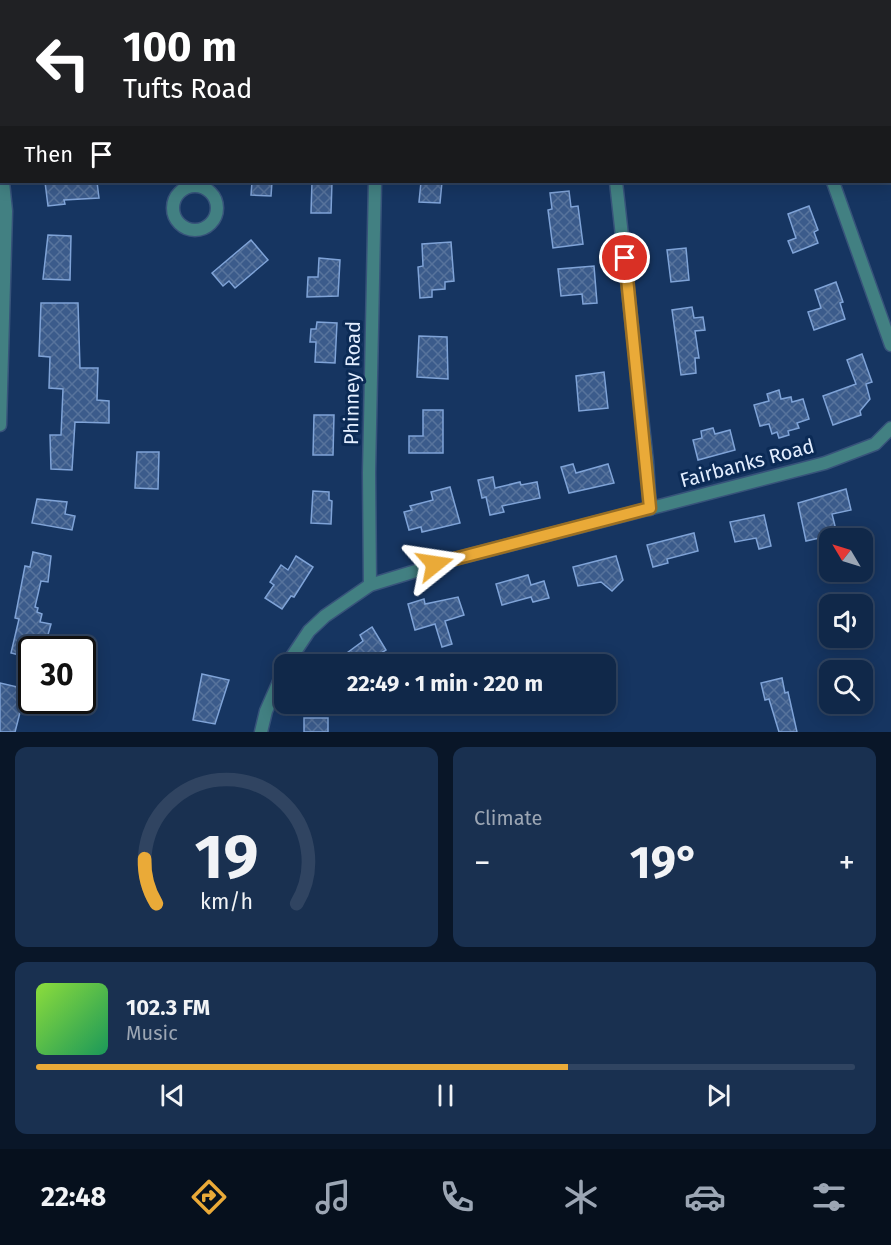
<!DOCTYPE html>
<html lang="en">
<head>
<meta charset="utf-8">
<style>
	body { margin:0; font-family:"Fira Sans",sans-serif; background:#193050; color:#f1f3f6; height:100vh; display:flex; flex-direction:column; font-size:22px; white-space:nowrap }
	* { box-sizing:border-box; margin:0 }
	p { font-size:20px; color:#9ca6b4 }
	.icon { flex:none; width:33px; height:33px; fill:none; stroke:currentColor; stroke-width:2; stroke-linecap:round; stroke-linejoin:round }
	.map { position:relative; height:732px; overflow:hidden }
	.drawer { display:flex; flex-direction:column; gap:15px; padding:15px; background:#091628; flex:1 }
	.drawer>* { flex:none }
	.top-card { position:absolute; left:0px; top:0px; width:891px; height:183px; box-shadow:0 3px 15px #0003,0 0 0 2px #304461; background:#202124; color:#fff; overflow:hidden }
	.needle { width:39px; rotate:308deg }
	.controls { position:absolute; left:819px; top:528px; display:grid; gap:12px }
	.controls a { display:grid; place-items:center; width:54px; height:54px; border-radius:12px; background:#102849; box-shadow:0 3px 15px #0003,0 0 0 2px #304461; font-size:30px }
	.speed { position:absolute; left:18px; top:636px; display:flex; gap:12px; font-size:30px; font-weight:700; text-align:center }
	.speed>* { display:grid; place-content:center; width:78px; height:78px; border-radius:50%; background:#102849; box-shadow:0 3px 15px #0003,0 0 0 2px #304461; line-height:1 }
	.speed .limit { border:3px solid #111; border-radius:9px; background:#fff; color:#111 }
	.pin { position:absolute; display:grid; place-items:center; width:51px; height:51px; color:#fff; margin:-26px; border:3px solid #fff; border-radius:50%; box-shadow:0 2px 6px #0007 }
	.me { position:absolute; width:66px; margin:-33px; rotate:75deg; stroke-linejoin:round; filter:drop-shadow(0 0 4px #0008) }
	.turn { display:flex; align-items:center; gap:21px; height:126px; padding:0 24px; font-size:27px }
	.turn .icon { width:78px; height:78px; stroke-width:2.5 }
	.turn b { display:block; font-size:42px; line-height:51px }
	.then { display:flex; align-items:center; height:57px; padding:0 24px; background:#0003; gap:12px; font-size:22px }
	.big { font-size:45px; font-weight:700; line-height:1.1 }
	.drawer .card { flex:1; display:flex; flex-direction:column; justify-content:center; gap:9px; min-width:0; padding:0 21px; border-radius:12px; background:#193050 }
	.drawer .dial { align-items:center; gap:0 }
	.dial svg { height:156px; overflow:visible; fill:none; stroke:#304461; stroke-width:7; stroke-linecap:round; text-anchor:middle }
	.dial text { fill:#f1f3f6; stroke:none }
	.song { display:flex; align-items:center; gap:18px }
	.cover { width:72px; height:72px; border-radius:9px; background:linear-gradient(135deg,hsl(90 70% 55%),hsl(150 70% 35%)) }
	.played { height:6px; border-radius:3px; background:linear-gradient(90deg,#eaaa38 65%,#304461 65%) }
	.keys { display:flex; justify-content:space-around; direction:ltr }
	.heat { display:flex; justify-content:space-between; align-items:center; font-size:33px; direction:ltr }
	.drawer .tiles { flex:1; display:grid; gap:15px; grid-template-columns:1fr 1fr }
	.card:last-child { grid-column:span 2 }
	.trip { position:absolute; left:274px; top:654px; width:342px; height:60px; border-radius:12px; background:#102849; box-shadow:0 3px 15px #0003,0 0 0 2px #304461; font-weight:700; line-height:60px; text-align:center }
	.tab-bar { display:flex; height:96px; justify-content:space-around; align-items:center; background:#06101d; color:#9ca6b4 }
	.tab-bar .icon { width:42px; height:42px }
	.tab-bar .current { color:#eaaa38 }
	.tab-bar b { font-size:27px; color:#f1f3f6 }
	.map>svg:first-child { display:block }
	.building { fill:url(#building-cross-hatch); stroke:#7fa3d7; stroke-width:1.5 }
	.lines { fill:none; stroke-linecap:round; stroke-linejoin:round }
	.minor-casing { stroke:#37537a; stroke-width:15 }
	.minor { stroke:#428082; stroke-width:12 }
	.route-casing { stroke:#986e24; stroke-width:15 }
	.route { stroke:#eaaa38; stroke-width:10 }
	.labels { text-anchor:middle; stroke-width:6; stroke-linejoin:round; paint-order:stroke }
	.street-label { font-size:20px; fill:#e3eeff; stroke:#0b2a55 }
</style>
</head>
<body>
<div class="map">
<svg width="891" height="732" viewBox="0 0 891 732">
	<defs>
		<pattern id="building-cross-hatch" width="8" height="8" patternUnits="userSpaceOnUse" patternTransform="scale(1.5)"><rect width="8" height="8" fill="#3b5b8b"/><path d="M0 0l8 8M0 8l8-8" fill="none" stroke="#57739c"/></pattern>
	</defs>
	<rect width="100%" height="100%" fill="#163561"/>
	<g class="building">
		<polygon points="45,182 97,182 99,198 64,200 65,204 48,206"/>
		<polygon points="252,182 272,182 271,196 251,195"/>
		<polygon points="312,182 332,182 331,213 311,213"/>
		<polygon points="421,182 442,182 440,203 419,202"/>
		<polygon points="569,191 571,207 578,206 583,244 553,248 548,210 552,209 550,193"/>
		<polygon points="809,206 818,230 814,232 818,243 793,253 788,241 796,238 788,214"/>
		<polygon points="48,235 71,236 70,280 43,279"/>
		<polygon points="251,240 268,260 235,288 229,281 223,286 212,273"/>
		<polygon points="451,242 454,281 445,282 445,289 432,290 432,297 420,298 418,267 423,266 422,244"/>
		<polygon points="686,248 689,280 671,282 667,250"/>
		<polygon points="319,258 340,260 338,296 307,297 308,277 318,277"/>
		<polygon points="594,266 597,303 583,304 582,294 561,296 558,269"/>
		<polygon points="836,282 843,302 840,303 845,319 814,330 808,312 821,308 815,290"/>
		<polygon points="41,303 78,303 80,368 98,368 97,400 109,401 109,423 75,422 72,470 51,469 50,435 61,435 63,389 49,388 50,357 39,356"/>
		<polygon points="692,307 694,318 703,317 705,330 695,331 699,358 695,358 696,373 681,375 672,310"/>
		<polygon points="317,322 337,323 335,363 315,362 316,342 310,342 311,329 316,329"/>
		<polygon points="419,336 447,337 448,379 417,377"/>
		<polygon points="862,354 872,382 866,384 870,399 860,411 861,415 833,425 823,396 856,384 847,360"/>
		<polygon points="604,372 608,408 579,411 576,376"/>
		<polygon points="779,390 781,399 791,397 792,402 803,399 809,419 797,423 799,428 788,431 789,435 779,438 777,432 772,434 769,424 760,426 754,405 769,401 767,394"/>
		<polygon points="423,410 443,410 443,453 409,453 409,436 423,436"/>
		<polygon points="314,415 334,415 333,455 313,455"/>
		<polygon points="713,428 715,434 730,430 735,450 698,460 693,440 702,438 701,431"/>
		<polygon points="137,452 159,452 158,489 135,488"/>
		<polygon points="573,464 576,473 608,464 614,483 569,493 561,467"/>
		<polygon points="493,477 495,488 520,482 521,485 537,482 540,498 502,506 504,512 490,515 486,497 482,498 478,480"/>
		<polygon points="450,487 460,523 422,532 421,527 409,530 404,512 412,510 410,506 433,500 431,492"/>
		<polygon points="846,489 851,510 832,514 837,534 806,541 798,503"/>
		<polygon points="313,491 329,492 329,500 332,501 331,524 311,523"/>
		<polygon points="37,499 67,502 65,514 75,516 72,530 32,523"/>
		<polygon points="764,515 771,546 759,549 756,538 735,542 730,522"/>
		<polygon points="694,533 698,551 667,559 668,563 653,567 647,545"/>
		<polygon points="33,552 51,556 48,582 41,581 35,607 38,608 37,612 42,614 40,622 51,624 47,638 37,635 32,658 11,653 19,619 15,618 25,566 30,567"/>
		<polygon points="296,556 313,567 294,597 291,596 282,609 265,598 274,585 270,582 281,565 288,570"/>
		<polygon points="616,556 623,580 612,591 601,582 578,586 573,567"/>
		<polygon points="528,575 531,585 544,581 549,598 533,602 531,597 502,605 496,584"/>
		<polygon points="458,597 464,615 445,621 452,644 442,647 435,624 415,630 408,604 424,599 425,604"/>
		<polygon points="372,627 386,650 363,664 332,664 363,641 360,635"/>
		<polygon points="202,674 229,680 215,724 193,720"/>
		<polygon points="782,678 785,693 788,692 797,732 779,732 769,699 765,700 761,683"/>
		<polygon points="0,683 26,689 15,732 0,732"/>
		<rect x="304" y="718" width="24" height="14"/>
	</g>
	<g class="lines">
		<g class="minor-casing">
			<g id="minor">
				<polyline points="339,0 339,2"/>
				<polyline points="563,0 564,2"/>
				<polyline points="768,0 768,2"/>
				<polyline points="0,141 2,140"/>
				<polyline points="0,162 2,171"/>
				<polyline points="616,182 647,462 650,509"/>
				<polyline points="833,182 891,345"/>
				<circle cx="195" cy="208" r="22"/>
				<polyline points="0,425 6,211 3,182"/>
				<polyline points="370,585 369,473 375,182"/>
				<polyline points="287,664 309,631 325,616 370,585 455,559 825,463 875,444 891,428"/>
				<polyline points="261,732 266,711 285,668"/>
			</g>
		</g>
		<use href="#minor" class="minor"/>
	</g>
	<g class="lines">
		<g class="route-casing">
			<polyline id="route" points="435,564 650,508 625,258"/>
		</g>
		<use href="#route" class="route"/>
	</g>
	<g class="labels">
		<g class="street-label">
			<text transform="translate(352 383) rotate(-89)" y="7">Phinney Road</text>
			<text transform="translate(747 463) rotate(-15)" y="7">Fairbanks Road</text>
		</g>
	</g>
</svg>
<div class="controls">
<a><svg class="needle" viewBox="-14 -14 28 28"><path d="M0-13l5 13h-10z" fill="#e53935"/><path d="M0 13l5-13h-10z" fill="#9ca6b4"/></svg></a>
<a><svg class="icon" aria-label="sound" viewBox="0 0 24 24"><path d="M4 9h4l5-4v14l-5-4H4zM17 9q2 3 0 6"/></svg></a>
<a><svg class="icon" aria-label="search" viewBox="0 0 24 24"><circle cx="10" cy="10" r="6"/><path d="M15 15l6 6"/></svg></a>
</div>
<div class="speed"><div class="limit">30</div></div>
<div class="pin" style="left:625px;top:258px;background:#d93025"><svg class="icon" aria-label="arrive" viewBox="0 0 24 24"><path d="M6 21V4h12l-3 4 3 4H6"/></svg></div>
<svg class="me" style="left:435px;top:564px" viewBox="-20 -20 40 40"><path d="M0-17L14 15 0 8-14 15z" fill="#eaaa38" stroke="#fff" stroke-width="4"/></svg>
<div class="trip">22:49 · 1 min · 220 m</div>
<div class="top-card">
<div class="turn"><svg class="icon" aria-label="left" viewBox="0 0 24 24"><path d="M17 20v-9H6M10 6l-5 5 5 5"/></svg><div><b>100 m</b>Tufts Road</div></div>
<div class="then">Then<svg class="icon" aria-label="arrive" viewBox="0 0 24 24"><path d="M6 21V4h12l-3 4 3 4H6"/></svg></div>
</div>
</div>
<section class="drawer">
<div class="tiles">
<div class="card dial"><svg viewBox="0 0 100 80">
<path d="M14 69A42 42 0 1 1 86 69"/>
<path d="M14 69A42 42 0 0 1 8 46" stroke="#eaaa38"/>
<text x="50" y="56" font-size="32" font-weight="700">19</text>
<text x="50" y="72" font-size="11">km/h</text>
</svg></div>
<div class="card"><p>Climate</p>
<div class="heat"><a>−</a><b class="big">19°</b><a>+</a></div>
</div>
<div class="card">
<div class="song"><i class="cover"></i><div><b>102.3 FM</b><p>Music</p></div></div>
<div class="played"></div>
<div class="keys"><svg class="icon" aria-label="previous" viewBox="0 0 24 24"><path d="M18 5L8 12l10 7zM5 5v14"/></svg><svg class="icon" aria-label="pause" viewBox="0 0 24 24"><path d="M8 5v14M16 5v14"/></svg><svg class="icon" aria-label="next" viewBox="0 0 24 24"><path d="M6 5l10 7-10 7zM19 5v14"/></svg></div>
</div>
</div>
</section>
<nav class="tab-bar">
<b>22:48</b>
<svg class="icon current" aria-label="directions" viewBox="0 0 24 24"><path d="M12 3l9 9-9 9-9-9zM9 14v-3h6M13 9l2 2-2 2"/></svg>
<svg class="icon" aria-label="music" viewBox="0 0 24 24"><path d="M9 18V5l10-2v13"/><circle cx="6" cy="18" r="3"/><circle cx="16" cy="16" r="3"/></svg>
<svg class="icon" aria-label="phone" viewBox="0 0 24 24"><path d="M5 4h4l2 5-3 2q2 4 5 5l2-3 5 2v4C11 20 4 13 5 4z"/></svg>
<svg class="icon" aria-label="climate" viewBox="0 0 24 24"><path d="M12 3v18M4 7l16 10M4 17L20 7"/></svg>
<svg class="icon" aria-label="car" viewBox="0 0 24 24"><path d="M5 17H2v-5l4-1 3-4h7l3 4 3 1v5h-3M9 17h6M6 11h13"/><circle cx="7" cy="17" r="2"/><circle cx="17" cy="17" r="2"/></svg>
<svg class="icon" aria-label="filters" viewBox="0 0 24 24"><path d="M4 7h16M4 17h16"/><circle cx="9" cy="7" r="2"/><circle cx="15" cy="17" r="2"/></svg>
</nav>
</body>
</html>
